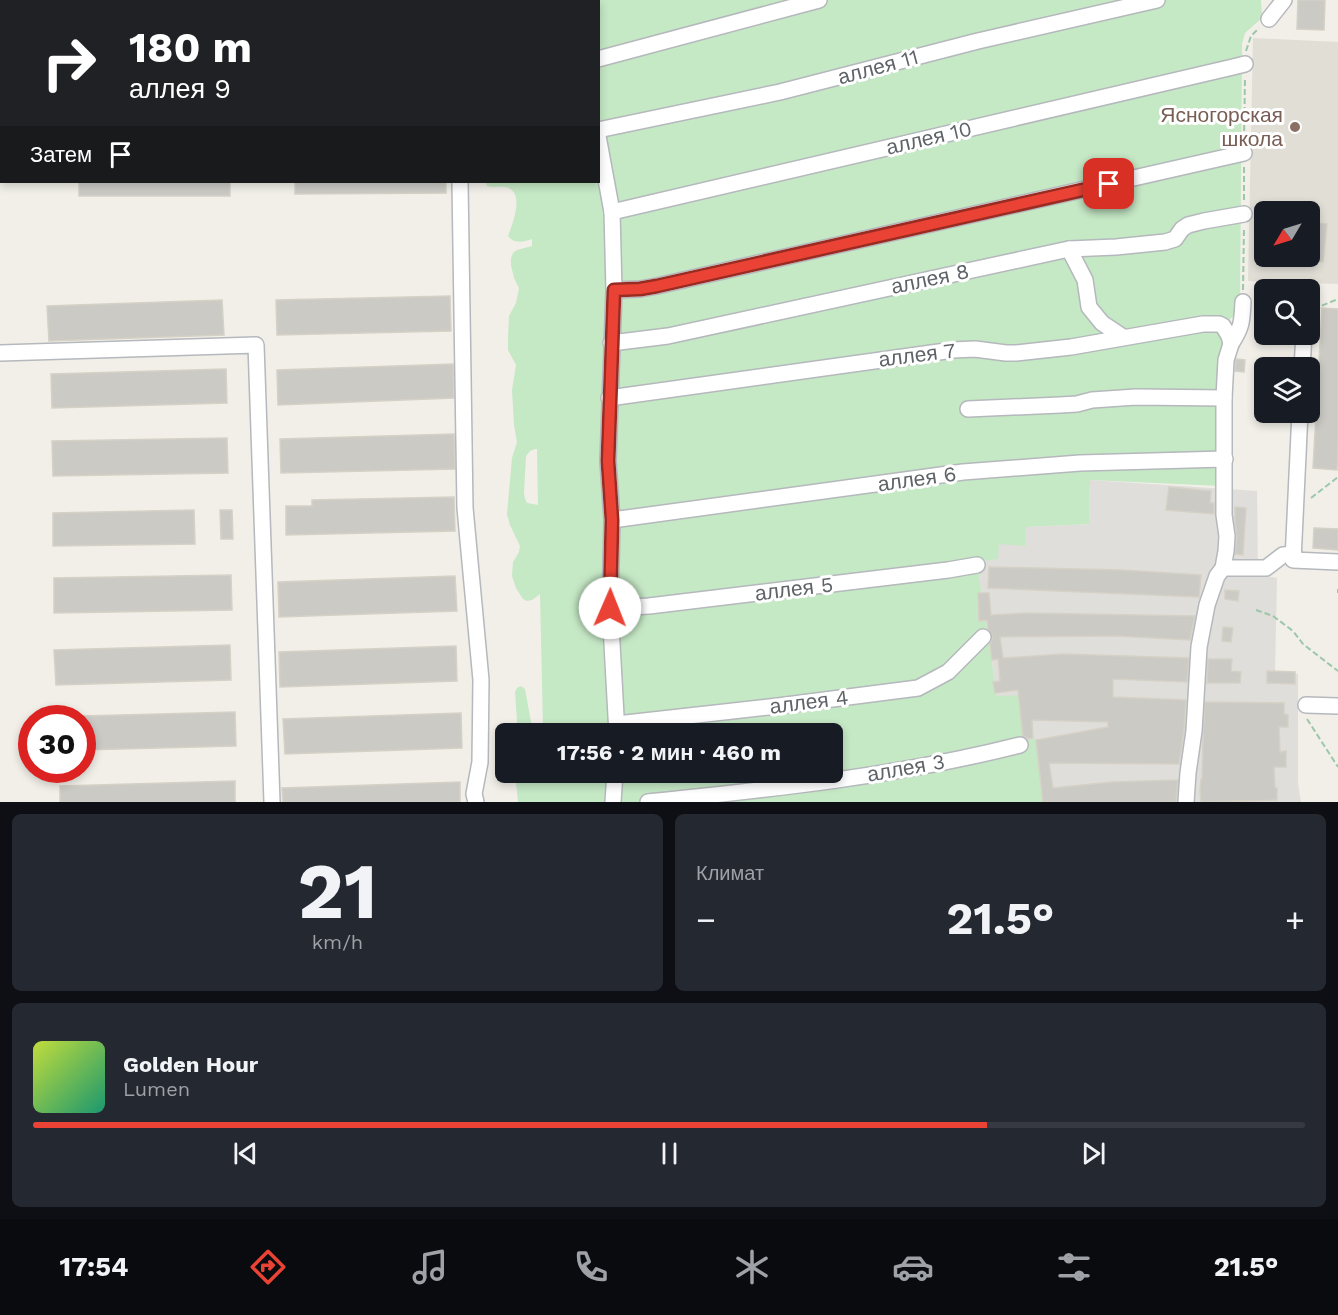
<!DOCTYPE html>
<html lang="ru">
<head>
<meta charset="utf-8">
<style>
	body { margin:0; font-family:"Work Sans",sans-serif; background:#242831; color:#f1f3f6; height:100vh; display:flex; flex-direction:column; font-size:22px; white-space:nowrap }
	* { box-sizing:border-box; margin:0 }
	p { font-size:20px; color:#9ea1a6 }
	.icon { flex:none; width:33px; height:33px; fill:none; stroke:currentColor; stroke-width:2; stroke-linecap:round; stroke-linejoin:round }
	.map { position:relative; height:802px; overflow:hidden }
	.drawer { display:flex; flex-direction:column; gap:12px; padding:12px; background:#0d0f14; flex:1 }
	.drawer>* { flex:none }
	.top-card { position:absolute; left:0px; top:0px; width:600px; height:183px; box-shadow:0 3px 9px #0003; background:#202124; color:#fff; overflow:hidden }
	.needle { width:39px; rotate:232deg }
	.buttons { position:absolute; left:1254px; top:201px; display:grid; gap:12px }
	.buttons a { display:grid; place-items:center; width:66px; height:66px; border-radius:9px; background:#171b24; box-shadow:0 3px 9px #0003; font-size:30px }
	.speed { position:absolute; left:18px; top:705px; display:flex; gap:12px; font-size:30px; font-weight:700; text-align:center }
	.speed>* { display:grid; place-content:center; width:78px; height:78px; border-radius:50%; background:#171b24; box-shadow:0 3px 9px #0003; line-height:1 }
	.speed .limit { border:9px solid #d22; background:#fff; color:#111 }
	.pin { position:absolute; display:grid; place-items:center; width:51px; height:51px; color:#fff; margin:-26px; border-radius:12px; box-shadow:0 3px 9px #0006 }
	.me { position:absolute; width:66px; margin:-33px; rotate:1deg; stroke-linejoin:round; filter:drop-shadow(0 0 4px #0008) }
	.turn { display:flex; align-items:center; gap:21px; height:126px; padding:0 30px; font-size:27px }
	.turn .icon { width:78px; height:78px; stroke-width:2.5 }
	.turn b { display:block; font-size:42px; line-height:51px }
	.then { display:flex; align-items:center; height:57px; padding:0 30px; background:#0003; gap:12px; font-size:22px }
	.big { font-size:45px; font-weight:700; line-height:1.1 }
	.drawer .tile { flex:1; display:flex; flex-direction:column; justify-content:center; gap:9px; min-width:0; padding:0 21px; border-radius:9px; background:#242831 }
	.drawer .dial { align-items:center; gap:0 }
	.dial b { font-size:78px; line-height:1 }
	.song { display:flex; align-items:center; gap:18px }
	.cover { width:72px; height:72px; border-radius:9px; background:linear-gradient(135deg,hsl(70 70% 55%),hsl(160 70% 35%)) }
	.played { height:6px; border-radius:3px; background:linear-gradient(90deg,#ea4335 75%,#363941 75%) }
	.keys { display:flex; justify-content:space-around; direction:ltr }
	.heat { display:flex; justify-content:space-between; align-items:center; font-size:33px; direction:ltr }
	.drawer .tiles { flex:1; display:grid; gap:12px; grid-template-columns:1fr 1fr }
	.tile:last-child { grid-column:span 2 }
	.trip { position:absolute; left:495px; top:723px; width:348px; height:60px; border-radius:9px; background:#171b24; box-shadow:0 3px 9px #0003; font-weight:700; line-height:60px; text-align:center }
	.menu { display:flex; height:96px; justify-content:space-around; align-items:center; background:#090b0e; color:#9ea1a6 }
	.menu .icon { width:42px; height:42px }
	.menu .selected { color:#ea4335 }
	.menu b { font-size:27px; color:#f1f3f6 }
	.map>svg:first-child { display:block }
	.industrial { fill:#e0deda }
	.education { fill:#e1ded6; fill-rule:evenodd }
	.green { fill:#c5e8c5; fill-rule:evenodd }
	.building { fill:#cccac5; stroke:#d6d1c6; stroke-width:1.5 }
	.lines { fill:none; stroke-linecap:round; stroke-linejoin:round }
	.minor-casing { stroke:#b5b8bc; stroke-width:18 }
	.path { stroke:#9cc7a9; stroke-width:2; stroke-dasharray:6 3; stroke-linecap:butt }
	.minor { stroke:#fff; stroke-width:15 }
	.route-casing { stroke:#982c22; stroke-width:15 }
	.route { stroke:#ea4335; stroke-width:10 }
	.education-dot { fill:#8d6e63; stroke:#fff; stroke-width:2 }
	.labels { text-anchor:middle; stroke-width:6; stroke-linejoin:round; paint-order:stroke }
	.street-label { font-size:21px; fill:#5f6368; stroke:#fff }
	.education-label { font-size:21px; fill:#785e54; stroke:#fff; text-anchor:end }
</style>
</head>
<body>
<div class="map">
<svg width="1338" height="802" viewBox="0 0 1338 802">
	<rect width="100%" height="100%" fill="#f1efe8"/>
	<polygon class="industrial" points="1090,480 1257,491 1258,575 1277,578 1275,671 1298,674 1298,783 1301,802 1042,802 1045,802 1038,740 1026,741 1021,696 997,696 977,562 998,544 1026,527 1089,524"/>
	<path class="education" d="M1253 38 1338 42V284L1248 281ZM1264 212H1310V256H1264Z"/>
	<path class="green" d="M481 0H1261L1262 18 1245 33 1242 44 1240 303 1238 312 1227 322 1221 486 1090 480 1089 524 1026 527 1025 546 999 544 998 559 977 562 997 696 1021 695 1026 740 1038 739 1045 802H518L515 773 832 772V734L516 733 517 720 515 692 517 688 521 686 525 689 531 722 535 727 543 728 540 594 532 600 527 601 523 599 516 588 512 576 513 562 519 552 520 546 510 525 507 514 512 458 517 442 514 425 512 390 516 365 508 350V338L509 316 516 303 519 288 514 278 511 265V258L513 253 517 250 532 246V239C524 242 514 244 508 236 512 225 526 192 506 187 500 186 494 188 487 186L486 182H598V2H481ZM535 449H537L538 505 527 503 525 499 524 493 526 456 530 451Z"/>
	<g class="building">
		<polygon points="1298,0 1325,0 1324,30 1297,29"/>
		<rect x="79" y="182" width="151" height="14"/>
		<polygon points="295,182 446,182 446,193 295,194"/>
		<polygon points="1317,223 1327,224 1323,262 1314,261"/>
		<polygon points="450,296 451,331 277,335 276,300"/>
		<polygon points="222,300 224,335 49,341 47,306"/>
		<polygon points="1322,308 1338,309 1338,444 1337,470 1313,468"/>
		<polygon points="1236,359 1245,360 1244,372 1235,371"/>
		<polygon points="453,364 454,398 278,405 277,370"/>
		<polygon points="226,369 227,403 52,408 51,374"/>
		<polygon points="454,434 455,469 281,473 280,439"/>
		<polygon points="227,438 228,473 53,476 52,441"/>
		<polygon points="1169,487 1211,491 1210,503 1214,503 1214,514 1166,510"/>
		<polygon points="454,497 455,531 286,535 286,506 312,506 312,500"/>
		<polygon points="1235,507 1246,508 1243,555 1235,554 1237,537 1235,521"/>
		<polygon points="194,510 195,544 53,546 53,513"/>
		<polygon points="220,510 232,510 233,539 221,539"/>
		<polygon points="1314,528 1338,529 1338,550 1313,548"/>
		<polygon points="989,567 1122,570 1201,575 1199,597 988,588"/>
		<polygon points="231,575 232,610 54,613 54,578"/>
		<polygon points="455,576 457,611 279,617 278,582"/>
		<polygon points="1225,590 1239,591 1238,601 1225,599"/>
		<polygon points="978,593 989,593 991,615 1026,613 1195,616 1190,640 1117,636 1000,637 1003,658 1063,654 1189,658 1187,682 1113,679 1113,697 1186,700 1184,730 1179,764 1049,763 1053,788 1112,782 1178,780 1176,802 1043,802 1036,740 1108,727 1108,722 1032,720 1033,738 1028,739 1023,736 1018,690 995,693 993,682 1000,681 998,659 992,660 990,644 992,640 992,635 988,629 987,620 979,621"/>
		<polygon points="1223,627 1233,628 1231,642 1222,641"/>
		<polygon points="230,645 231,680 56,685 54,650"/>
		<polygon points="456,646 457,681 280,687 279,652"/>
		<polygon points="1208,659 1232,659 1231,671 1241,672 1240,683 1207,683"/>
		<polygon points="1267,671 1295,672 1295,684 1267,683"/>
		<polygon points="1205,702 1284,703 1284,714 1288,715 1288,727 1279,727 1280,752 1286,751 1286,767 1274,767 1275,788 1277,788 1277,800 1201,802 1200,792 1201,779 1202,779 1203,740"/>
		<polygon points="235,712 236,746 82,750 82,716"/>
		<polygon points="461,713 462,748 285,754 283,719"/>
		<polygon points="235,781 235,802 60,802 60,786"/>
		<polygon points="460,782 460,802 283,802 282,788"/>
	</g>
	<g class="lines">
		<g class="minor-casing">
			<g id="minor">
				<polyline points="458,0 458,2"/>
				<polyline points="573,0 573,2"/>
				<polyline points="1269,19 1284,0"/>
				<polyline points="598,59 819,0"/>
				<polyline points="598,130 780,92 978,41 1157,0"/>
				<polyline points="598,136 612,212 614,290 608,461 612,520 610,608 617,734"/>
				<polyline points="460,182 465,508 481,680 480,762 474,794 476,802"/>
				<polyline points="612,212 1233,67 1245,64"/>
				<polyline points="1069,249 1085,280 1089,307 1102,323 1123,337"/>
				<polyline points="614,290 640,289 657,286 1244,153"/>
				<polyline points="611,343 668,336 1069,249 1116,247 1165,242 1175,239 1182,229 1188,225 1204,221 1244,214"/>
				<path d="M1231 344C1242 327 1242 322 1243 302"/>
				<polyline points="0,353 256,345 272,802"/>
				<polyline points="1302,368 1304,334"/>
				<polyline points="609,398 953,350 975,349 1006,353 1016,353 1071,347 1203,324 1219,324 1223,326 1229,336 1231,344 1226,360 1224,398 1224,515 1227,536 1226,551 1223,568 1217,576 1207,605 1199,647 1194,731 1188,773 1186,802"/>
				<polyline points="968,409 1060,405 1077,404 1092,400 1136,397 1224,398"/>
				<polyline points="1300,412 1293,560 1338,562"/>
				<polyline points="612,520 963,472 1080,463 1225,459"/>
				<polyline points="1223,568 1266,568 1283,555 1294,554"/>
				<polyline points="610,608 649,606 948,570 977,565"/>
				<polyline points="1306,705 1338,706"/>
				<polyline points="617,724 778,706 918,688 948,672 983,637"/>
				<polyline points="613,802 615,772"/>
				<path d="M648 802C772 789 898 776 1020 745"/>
			</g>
		</g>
		<g class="path">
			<polyline points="1246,51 1251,36 1259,28"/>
			<polyline points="1244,140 1245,77"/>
			<polyline points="1244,200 1244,167"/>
			<polyline points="1243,290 1244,227"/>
			<polyline points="1310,319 1321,306 1338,299"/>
			<polyline points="1311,498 1338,477"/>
			<polyline points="1338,589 1338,593"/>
			<polyline points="1256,610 1273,616 1293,631 1303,644 1338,671"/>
			<polyline points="1307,719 1338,767"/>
		</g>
		<use href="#minor" class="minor"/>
	</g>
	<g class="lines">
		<g class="route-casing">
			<polyline id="route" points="610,608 612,520 608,461 614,290 640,289 657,286 1109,184"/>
		</g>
		<use href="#route" class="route"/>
	</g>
	<circle class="education-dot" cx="1295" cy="127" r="6"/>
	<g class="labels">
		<g class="street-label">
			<text transform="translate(878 67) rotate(-15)" y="7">аллея 11</text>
			<text transform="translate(929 138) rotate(-13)" y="7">аллея 10</text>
			<text transform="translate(930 279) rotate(-12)" y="7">аллея 8</text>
			<text transform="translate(917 355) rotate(-7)" y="7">аллея 7</text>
			<text transform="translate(917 479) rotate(-8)" y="7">аллея 6</text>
			<text transform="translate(794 589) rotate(-7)" y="7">аллея 5</text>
			<text transform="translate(809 702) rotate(-7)" y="7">аллея 4</text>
			<text transform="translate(906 768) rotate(-10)" y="7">аллея 3</text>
		</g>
		<g class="education-label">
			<text x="1283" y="122">Ясногорская<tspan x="1283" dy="24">школа</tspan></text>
		</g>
	</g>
</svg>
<div class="buttons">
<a><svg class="needle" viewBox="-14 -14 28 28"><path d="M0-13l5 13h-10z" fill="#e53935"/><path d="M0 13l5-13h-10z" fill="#9ea1a6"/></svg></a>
<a><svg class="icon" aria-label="search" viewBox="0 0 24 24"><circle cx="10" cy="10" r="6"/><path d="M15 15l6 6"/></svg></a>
<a><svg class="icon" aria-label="layers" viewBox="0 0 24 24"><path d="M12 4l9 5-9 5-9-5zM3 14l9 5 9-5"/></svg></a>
</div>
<div class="speed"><div class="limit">30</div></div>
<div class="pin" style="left:1109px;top:184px;background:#d93025"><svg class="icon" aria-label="arrive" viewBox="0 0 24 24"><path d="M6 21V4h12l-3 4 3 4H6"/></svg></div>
<svg class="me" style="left:610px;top:608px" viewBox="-20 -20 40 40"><circle r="19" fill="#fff"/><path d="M0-13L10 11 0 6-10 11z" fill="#ea4335"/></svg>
<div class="trip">17:56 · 2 мин · 460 m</div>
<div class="top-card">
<div class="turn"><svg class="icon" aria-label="right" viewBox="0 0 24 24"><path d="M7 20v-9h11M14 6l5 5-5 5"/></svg><div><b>180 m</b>аллея 9</div></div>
<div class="then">Затем<svg class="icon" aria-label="arrive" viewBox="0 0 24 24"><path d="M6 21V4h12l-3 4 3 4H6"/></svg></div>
</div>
</div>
<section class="drawer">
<div class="tiles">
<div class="tile dial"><b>21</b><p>km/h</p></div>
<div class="tile"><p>Климат</p>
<div class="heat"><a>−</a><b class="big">21.5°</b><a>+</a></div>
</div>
<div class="tile">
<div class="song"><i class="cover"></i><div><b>Golden Hour</b><p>Lumen</p></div></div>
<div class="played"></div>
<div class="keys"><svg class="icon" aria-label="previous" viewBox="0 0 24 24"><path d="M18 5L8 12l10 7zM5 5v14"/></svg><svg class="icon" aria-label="pause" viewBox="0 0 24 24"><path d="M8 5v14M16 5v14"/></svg><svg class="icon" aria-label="next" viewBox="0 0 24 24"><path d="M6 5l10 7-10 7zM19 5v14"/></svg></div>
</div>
</div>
</section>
<nav class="menu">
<b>17:54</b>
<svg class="icon selected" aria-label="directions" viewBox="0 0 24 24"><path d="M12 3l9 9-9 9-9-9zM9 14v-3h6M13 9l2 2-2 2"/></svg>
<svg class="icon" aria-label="music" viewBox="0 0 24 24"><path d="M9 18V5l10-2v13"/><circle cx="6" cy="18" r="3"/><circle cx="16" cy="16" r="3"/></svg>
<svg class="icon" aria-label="phone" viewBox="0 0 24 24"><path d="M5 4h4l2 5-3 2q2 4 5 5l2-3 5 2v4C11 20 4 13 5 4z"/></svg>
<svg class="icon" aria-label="climate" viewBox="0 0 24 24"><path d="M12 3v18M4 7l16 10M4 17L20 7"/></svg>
<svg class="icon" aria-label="car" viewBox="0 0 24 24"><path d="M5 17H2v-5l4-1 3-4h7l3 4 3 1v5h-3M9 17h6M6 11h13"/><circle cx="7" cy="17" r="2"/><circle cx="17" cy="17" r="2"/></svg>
<svg class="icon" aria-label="filters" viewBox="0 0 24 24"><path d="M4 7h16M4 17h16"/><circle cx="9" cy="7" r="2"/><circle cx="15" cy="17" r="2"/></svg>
<b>21.5°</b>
</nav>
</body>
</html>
